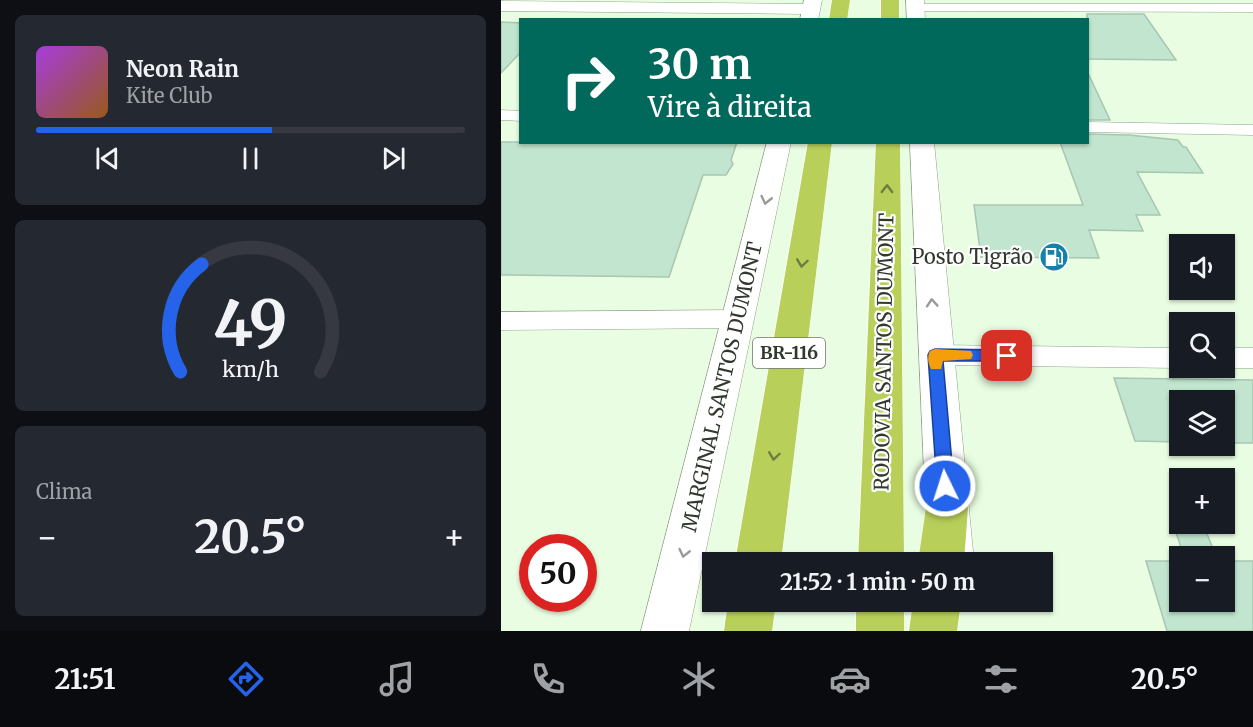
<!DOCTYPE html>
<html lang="pt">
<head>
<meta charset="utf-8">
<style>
	body { margin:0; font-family:Merriweather,serif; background:#242831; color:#f1f3f6; height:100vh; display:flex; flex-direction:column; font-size:22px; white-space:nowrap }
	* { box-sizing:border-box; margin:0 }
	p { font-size:20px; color:#9ea1a6 }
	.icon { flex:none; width:33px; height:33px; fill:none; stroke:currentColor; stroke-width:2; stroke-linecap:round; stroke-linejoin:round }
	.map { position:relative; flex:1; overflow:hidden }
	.drawer { display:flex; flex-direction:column; gap:15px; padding:15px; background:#0d0f14; width:501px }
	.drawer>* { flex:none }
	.guide { position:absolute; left:18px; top:18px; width:570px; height:126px; border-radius:0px; box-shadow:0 2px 4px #0004; background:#00695c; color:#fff; overflow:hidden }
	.buttons { position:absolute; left:668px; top:234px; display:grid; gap:12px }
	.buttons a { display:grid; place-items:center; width:66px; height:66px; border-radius:0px; background:#171b24; box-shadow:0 2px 4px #0004; font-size:30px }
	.speed { position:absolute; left:18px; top:534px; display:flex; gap:12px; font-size:30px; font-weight:700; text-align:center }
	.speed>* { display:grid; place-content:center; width:78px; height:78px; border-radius:50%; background:#171b24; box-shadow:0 2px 4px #0004; line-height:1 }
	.speed .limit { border:9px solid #d22; background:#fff; color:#111 }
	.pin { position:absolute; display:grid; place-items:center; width:51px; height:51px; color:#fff; margin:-26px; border-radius:12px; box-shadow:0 3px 9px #0006 }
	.me { position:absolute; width:66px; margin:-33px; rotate:356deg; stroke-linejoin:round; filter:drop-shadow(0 0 4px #0008) }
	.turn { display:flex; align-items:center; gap:21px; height:126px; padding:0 30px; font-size:27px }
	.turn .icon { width:78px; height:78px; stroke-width:2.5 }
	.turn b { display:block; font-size:42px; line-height:51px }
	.big { font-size:45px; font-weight:700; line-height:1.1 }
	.drawer .widget { flex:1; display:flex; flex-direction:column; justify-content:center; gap:9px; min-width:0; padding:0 21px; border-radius:9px; background:#242831 }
	.drawer .dial { align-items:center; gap:0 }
	.dial svg { height:156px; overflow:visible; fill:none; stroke:#363941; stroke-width:7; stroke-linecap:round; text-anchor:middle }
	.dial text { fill:#f1f3f6; stroke:none }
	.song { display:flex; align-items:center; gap:18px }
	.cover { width:72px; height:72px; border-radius:9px; background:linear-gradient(135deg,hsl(280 70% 55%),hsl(30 70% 35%)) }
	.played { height:6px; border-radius:3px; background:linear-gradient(90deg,#2563eb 55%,#363941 55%) }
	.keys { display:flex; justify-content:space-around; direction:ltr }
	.heat { display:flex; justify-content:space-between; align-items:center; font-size:33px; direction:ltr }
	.trip { position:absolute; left:201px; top:552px; width:351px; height:60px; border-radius:0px; background:#171b24; box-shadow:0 2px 4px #0004; font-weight:700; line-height:60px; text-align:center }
	.tabs { display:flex; height:96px; justify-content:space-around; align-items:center; background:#090b0e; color:#9ea1a6 }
	.tabs .icon { width:42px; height:42px }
	.tabs .selected { color:#2563eb }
	.tabs b { font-size:27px; color:#f1f3f6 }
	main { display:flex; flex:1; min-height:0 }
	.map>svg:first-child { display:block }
	.building { fill:#c1e5ce; stroke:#a8c6b2; stroke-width:1.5 }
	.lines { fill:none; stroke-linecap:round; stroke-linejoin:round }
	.minor-casing { stroke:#8da188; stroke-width:1 }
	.tertiary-casing { stroke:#8da188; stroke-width:1 }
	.secondary-casing { stroke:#8da188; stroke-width:1 }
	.trunk-casing { stroke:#fff; stroke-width:1 }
	.minor { fill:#fff; fill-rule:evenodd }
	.tertiary { fill:#fff; fill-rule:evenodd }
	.secondary { fill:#fff; fill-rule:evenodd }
	.trunk { fill:#b8cf5a; fill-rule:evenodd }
	.oneway { stroke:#6e7c42 }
	.oneway2 { stroke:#989c97 }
	.route { fill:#2563eb; stroke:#184099; stroke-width:1.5 }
	.slow { fill:#f59e0b }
	.labels { text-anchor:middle; stroke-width:4.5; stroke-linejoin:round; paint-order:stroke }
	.shield { fill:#fff; stroke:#6f746d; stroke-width:1.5 }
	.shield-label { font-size:18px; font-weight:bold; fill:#31392f }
	.poi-label { font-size:20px; fill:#31392f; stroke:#fff; text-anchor:end }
	.street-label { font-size:20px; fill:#31392f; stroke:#fff }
</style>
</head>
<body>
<main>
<section class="drawer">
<div class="widget">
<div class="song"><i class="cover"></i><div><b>Neon Rain</b><p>Kite Club</p></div></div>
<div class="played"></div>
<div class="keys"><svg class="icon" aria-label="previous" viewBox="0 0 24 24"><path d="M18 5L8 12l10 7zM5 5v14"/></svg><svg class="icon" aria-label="pause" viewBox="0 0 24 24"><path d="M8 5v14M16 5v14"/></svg><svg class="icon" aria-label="next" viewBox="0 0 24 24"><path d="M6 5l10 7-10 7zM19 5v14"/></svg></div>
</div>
<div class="widget dial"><svg viewBox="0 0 100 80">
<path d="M14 69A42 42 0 1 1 86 69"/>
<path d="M14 69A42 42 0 0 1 25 14" stroke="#2563eb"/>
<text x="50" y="56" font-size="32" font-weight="700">49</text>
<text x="50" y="72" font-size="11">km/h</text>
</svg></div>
<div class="widget"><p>Clima</p>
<div class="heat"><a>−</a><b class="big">20.5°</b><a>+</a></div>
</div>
</section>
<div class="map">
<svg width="752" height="631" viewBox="0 0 752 631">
	<rect width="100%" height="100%" fill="#e8fde1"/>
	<g class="building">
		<polygon points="586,14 643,14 675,60 586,59"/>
		<polygon points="0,22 20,23 20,52 0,73"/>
		<polygon points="586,71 609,120 586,120"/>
		<polygon points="586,134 628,135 677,140 682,147 685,147 702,173 636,172 659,215 635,215 642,231 588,230 598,258 480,257 473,205 582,205 559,142 586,142"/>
		<polygon points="0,142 236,142 230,160 232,164 225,175 202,175 168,277 0,275"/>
		<polygon points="613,378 752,380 752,443 723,443 723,400 678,400 678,442 634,441"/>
		<polygon points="672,524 702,524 715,556 683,556"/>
		<polygon points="645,561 678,561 678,602 723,602 723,561 752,561 752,631 666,631"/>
	</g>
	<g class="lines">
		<g class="minor-casing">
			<g id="minor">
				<polygon points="415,4 752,4 752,12 410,11 408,8 410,5"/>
				<polygon points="0,110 20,111 20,121 0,120"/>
				<polygon points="586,122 752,125 752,135 586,132"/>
				<polygon points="238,310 247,312 251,319 247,326 238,328 0,330 0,312"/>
				<polygon points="434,345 678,348 678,368 681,368 678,368 434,365 424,362 420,355 424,348"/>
				<polygon points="723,348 752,348 752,368 720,368 723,368"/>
			</g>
		</g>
		<g class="tertiary-casing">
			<polygon id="tertiary" points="0,1 310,4 318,9 310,14 0,11"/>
		</g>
		<g class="secondary-casing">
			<g id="secondary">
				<polygon points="303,0 321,0 317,20 299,20"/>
				<polygon points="405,0 423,0 424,20 406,20"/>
				<polygon points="266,142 290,142 188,631 140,631"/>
				<polygon points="409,142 433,142 473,562 427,562"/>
			</g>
		</g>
		<g class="trunk-casing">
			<g id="trunk">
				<polygon points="331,0 349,0 346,20 328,20"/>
				<rect x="380" y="0" width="18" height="20"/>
				<polygon points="307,142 331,142 280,562 234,562"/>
				<polygon points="375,142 399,142 403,562 357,562"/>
				<polygon points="446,488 461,494 467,508 463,562 417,562 425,508 431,494"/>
				<polygon points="227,602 275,602 271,631 223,631"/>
				<rect x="355" y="602" width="48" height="29"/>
				<polygon points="412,602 460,602 456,631 408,631"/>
			</g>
		</g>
		<use href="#minor" class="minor"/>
		<use href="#tertiary" class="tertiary"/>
		<use href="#secondary" class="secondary"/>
		<use href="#trunk" class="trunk"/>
	</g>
	<defs><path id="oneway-chevron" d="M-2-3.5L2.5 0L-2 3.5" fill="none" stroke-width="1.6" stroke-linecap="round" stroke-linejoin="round" transform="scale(1.5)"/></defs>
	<g class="oneway">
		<use href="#oneway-chevron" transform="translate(386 189) rotate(-89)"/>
		<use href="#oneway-chevron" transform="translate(301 263) rotate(98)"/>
		<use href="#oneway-chevron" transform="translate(273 456) rotate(98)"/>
	</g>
	<g class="oneway2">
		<use href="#oneway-chevron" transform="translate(265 200) rotate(103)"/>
		<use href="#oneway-chevron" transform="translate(431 303) rotate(-94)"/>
		<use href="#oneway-chevron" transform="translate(183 553) rotate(103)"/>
	</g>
	<polygon class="route" points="434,349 506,350 511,352 513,356 511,360 506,361 442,361 453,486 451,491 444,494 438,491 436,486 427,355 429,351"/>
	<path class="slow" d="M434 349 470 351 472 355 470 359 442 361 440 369H430C427 363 426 357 429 351Z"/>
	<defs>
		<g id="fuel-disc" transform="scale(1.5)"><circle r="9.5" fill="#1381a9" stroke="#fff"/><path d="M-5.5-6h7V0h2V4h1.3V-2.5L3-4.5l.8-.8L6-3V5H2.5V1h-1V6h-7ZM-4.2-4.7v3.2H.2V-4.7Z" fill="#fff"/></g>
	</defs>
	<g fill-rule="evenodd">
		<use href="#fuel-disc" x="553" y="257"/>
	</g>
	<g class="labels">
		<rect class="shield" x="252" y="338" width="72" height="30" rx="4.5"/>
		<g class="shield-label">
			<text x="288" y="359">BR-116</text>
		</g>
		<g class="poi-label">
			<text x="532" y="264">Posto Tigrão</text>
		</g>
		<g class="street-label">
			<text transform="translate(383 352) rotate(-89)" y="7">RODOVIA SANTOS DUMONT</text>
			<text transform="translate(221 387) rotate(-77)" y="7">MARGINAL SANTOS DUMONT</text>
		</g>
	</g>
</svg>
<div class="buttons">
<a><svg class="icon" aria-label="sound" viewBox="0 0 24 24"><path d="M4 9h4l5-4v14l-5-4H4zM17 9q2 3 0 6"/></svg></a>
<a><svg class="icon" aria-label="search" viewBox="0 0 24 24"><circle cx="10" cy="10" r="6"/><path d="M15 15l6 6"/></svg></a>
<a><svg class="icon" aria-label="layers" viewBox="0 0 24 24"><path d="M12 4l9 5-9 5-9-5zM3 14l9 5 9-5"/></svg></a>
<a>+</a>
<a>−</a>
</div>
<div class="speed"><div class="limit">50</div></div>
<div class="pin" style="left:506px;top:356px;background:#d93025"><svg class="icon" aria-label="arrive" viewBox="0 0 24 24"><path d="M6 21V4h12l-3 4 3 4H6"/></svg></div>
<svg class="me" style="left:444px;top:486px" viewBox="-20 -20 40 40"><circle r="17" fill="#2563eb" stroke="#fff" stroke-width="3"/><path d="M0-11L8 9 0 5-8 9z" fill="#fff"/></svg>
<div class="trip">21:52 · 1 min · 50 m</div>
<div class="guide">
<div class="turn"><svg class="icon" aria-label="right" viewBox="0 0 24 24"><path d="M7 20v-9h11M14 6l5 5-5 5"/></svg><div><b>30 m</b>Vire à direita</div></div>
</div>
</div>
</main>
<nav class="tabs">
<b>21:51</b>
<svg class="icon selected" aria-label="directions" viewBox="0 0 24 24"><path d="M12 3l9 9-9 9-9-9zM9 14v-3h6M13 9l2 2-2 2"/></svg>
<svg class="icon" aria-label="music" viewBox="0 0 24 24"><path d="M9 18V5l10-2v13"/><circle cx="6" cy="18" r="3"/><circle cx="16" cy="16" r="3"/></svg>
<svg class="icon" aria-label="phone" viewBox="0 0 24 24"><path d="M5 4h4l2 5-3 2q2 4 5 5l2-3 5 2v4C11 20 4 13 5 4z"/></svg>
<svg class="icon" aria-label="climate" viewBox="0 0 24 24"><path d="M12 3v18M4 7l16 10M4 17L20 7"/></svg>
<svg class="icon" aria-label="car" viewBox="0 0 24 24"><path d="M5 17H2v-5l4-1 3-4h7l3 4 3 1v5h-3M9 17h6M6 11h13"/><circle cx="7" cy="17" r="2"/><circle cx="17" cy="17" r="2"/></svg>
<svg class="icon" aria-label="filters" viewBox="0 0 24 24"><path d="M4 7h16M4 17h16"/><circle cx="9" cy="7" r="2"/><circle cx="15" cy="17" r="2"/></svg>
<b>20.5°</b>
</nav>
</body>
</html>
